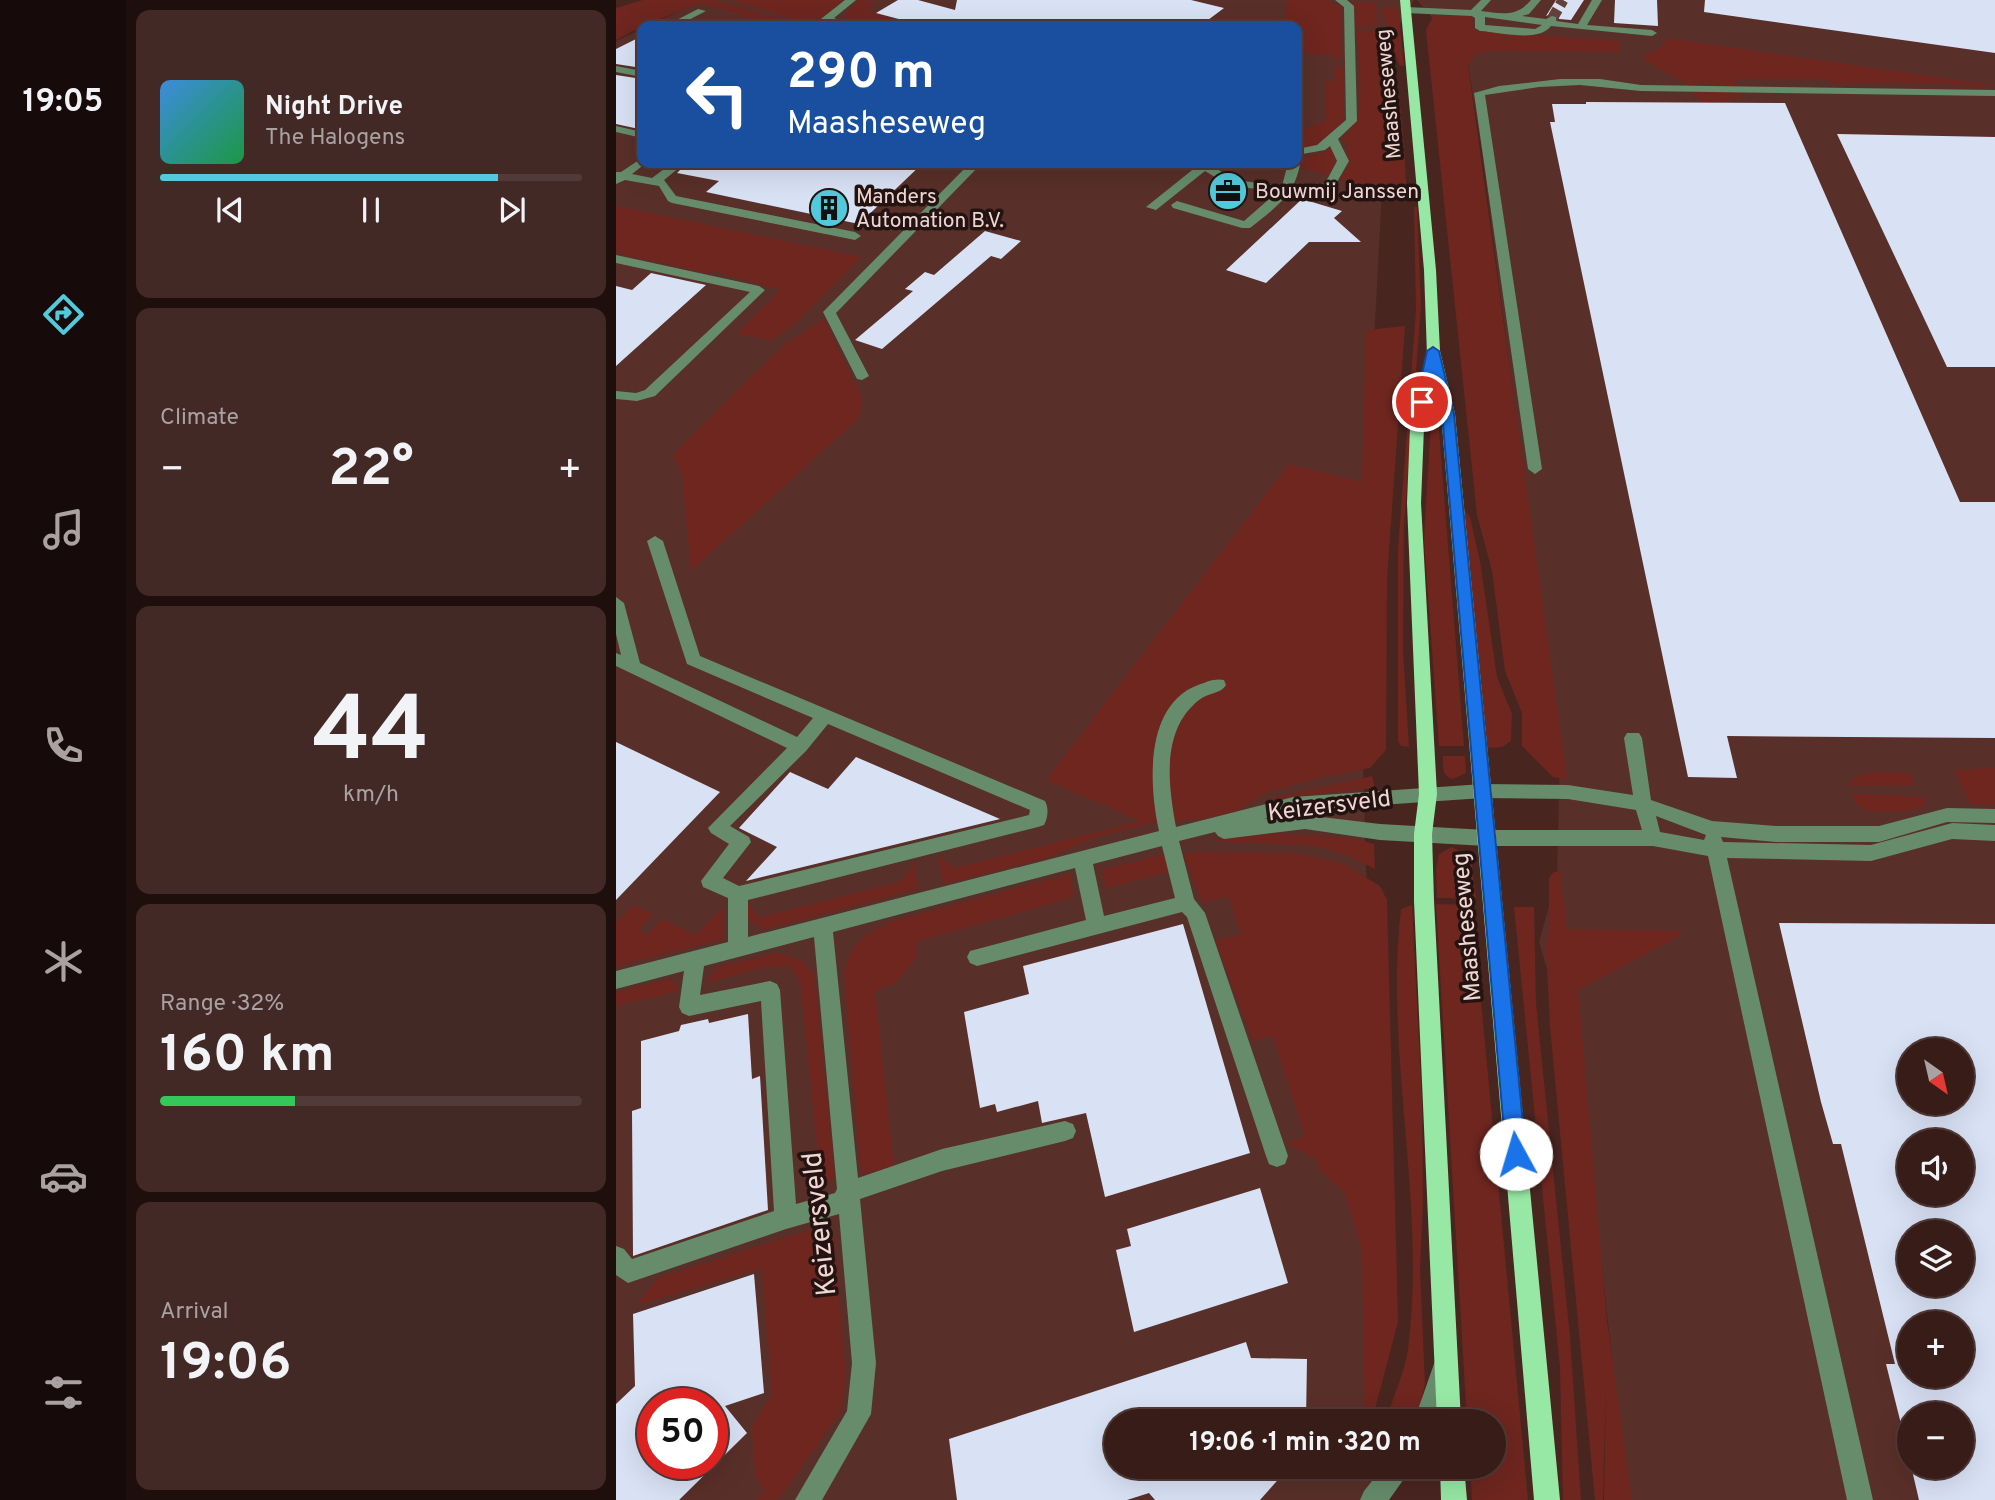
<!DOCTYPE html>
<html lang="en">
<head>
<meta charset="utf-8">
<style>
	body { margin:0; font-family:Overpass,sans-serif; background:#422925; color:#f1f3f6; height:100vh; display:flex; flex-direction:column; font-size:26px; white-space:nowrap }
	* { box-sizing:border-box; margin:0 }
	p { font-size:23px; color:#aaa1a2 }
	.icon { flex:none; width:38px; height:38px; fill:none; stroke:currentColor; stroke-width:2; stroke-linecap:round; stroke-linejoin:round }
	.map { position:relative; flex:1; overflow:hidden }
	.panel { display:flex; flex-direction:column; gap:10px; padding:10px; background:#1e0f0d; width:490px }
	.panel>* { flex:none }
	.guide { position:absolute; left:21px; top:21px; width:665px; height:147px; border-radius:14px; box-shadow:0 7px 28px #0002,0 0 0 2px #513a37; background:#1a4fa0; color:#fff; overflow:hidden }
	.needle { width:46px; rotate:146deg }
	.controls { position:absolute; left:1281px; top:1038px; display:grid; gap:14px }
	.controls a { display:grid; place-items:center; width:77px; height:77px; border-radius:50%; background:#371c18; box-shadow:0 7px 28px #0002,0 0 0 2px #513a37; font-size:35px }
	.speed { position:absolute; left:21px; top:1388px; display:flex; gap:14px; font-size:35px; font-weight:700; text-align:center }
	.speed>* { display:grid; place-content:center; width:91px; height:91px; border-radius:50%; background:#371c18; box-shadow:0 7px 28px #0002,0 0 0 2px #513a37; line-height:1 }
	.speed .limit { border:10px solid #d22; background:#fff; color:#111 }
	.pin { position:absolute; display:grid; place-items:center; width:60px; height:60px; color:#fff; margin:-30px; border:4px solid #fff; border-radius:50%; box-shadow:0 2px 7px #0007 }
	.me { position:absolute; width:77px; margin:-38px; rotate:354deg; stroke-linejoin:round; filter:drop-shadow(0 0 5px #0008) }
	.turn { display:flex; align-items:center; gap:24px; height:147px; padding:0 35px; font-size:32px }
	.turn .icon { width:91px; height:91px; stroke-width:2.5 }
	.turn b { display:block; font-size:49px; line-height:60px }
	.big { font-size:52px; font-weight:700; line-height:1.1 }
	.panel .card { flex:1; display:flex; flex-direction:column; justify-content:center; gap:10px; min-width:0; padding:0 24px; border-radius:14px; background:#422925 }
	.panel .dial { align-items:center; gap:0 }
	.dial b { font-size:91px; line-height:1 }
	.song { display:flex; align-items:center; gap:21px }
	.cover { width:84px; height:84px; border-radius:10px; background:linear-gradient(135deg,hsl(210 70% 55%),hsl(140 70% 35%)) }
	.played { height:7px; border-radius:4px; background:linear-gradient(90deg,#53cadc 80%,#513a37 80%) }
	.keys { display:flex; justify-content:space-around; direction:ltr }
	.heat { display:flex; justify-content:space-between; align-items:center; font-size:38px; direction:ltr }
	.charge { height:10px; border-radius:5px; background:linear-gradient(90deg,#34c759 32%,#513a37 0) }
	.trip { position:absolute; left:488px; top:1409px; width:402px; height:70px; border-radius:35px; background:#371c18; box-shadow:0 7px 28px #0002,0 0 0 2px #513a37; font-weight:700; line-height:70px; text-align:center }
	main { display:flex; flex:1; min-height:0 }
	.tabs { display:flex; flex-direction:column; width:126px; justify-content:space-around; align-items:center; background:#160b0a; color:#aaa1a2 }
	.tabs .icon { width:49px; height:49px }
	.tabs .on { color:#53cadc }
	.tabs b { font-size:32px; color:#f1f3f6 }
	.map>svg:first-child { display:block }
	.built { fill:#592f29; fill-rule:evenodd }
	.green { fill:#6e261f }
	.building { fill:#d9e1f5; fill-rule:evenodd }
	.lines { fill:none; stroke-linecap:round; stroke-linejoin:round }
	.minor-tunnel { stroke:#62403b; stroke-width:11; stroke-dasharray:11 5; stroke-linecap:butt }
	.minor { fill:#668c6c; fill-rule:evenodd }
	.major { fill:#97e7a5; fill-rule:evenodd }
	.route { fill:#1a73e8; stroke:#114b97; stroke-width:2 }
	.labels { text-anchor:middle; stroke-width:7; stroke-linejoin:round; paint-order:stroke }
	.far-street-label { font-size:21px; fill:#efd6d2; stroke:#241411 }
	.far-poi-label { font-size:21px; fill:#efd6d2; stroke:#241411; text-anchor:start }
	.street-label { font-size:24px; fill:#efd6d2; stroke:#241411 }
	.near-street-label { font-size:28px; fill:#efd6d2; stroke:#241411 }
</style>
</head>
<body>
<main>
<nav class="tabs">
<b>19:05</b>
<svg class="icon on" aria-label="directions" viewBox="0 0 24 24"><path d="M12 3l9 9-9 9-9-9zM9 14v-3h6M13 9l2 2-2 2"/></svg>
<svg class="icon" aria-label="music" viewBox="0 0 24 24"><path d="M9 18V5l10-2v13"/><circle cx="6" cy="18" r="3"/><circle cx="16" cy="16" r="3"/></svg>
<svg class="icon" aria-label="phone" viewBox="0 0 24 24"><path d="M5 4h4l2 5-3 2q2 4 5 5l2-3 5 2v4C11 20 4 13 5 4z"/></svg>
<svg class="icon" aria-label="climate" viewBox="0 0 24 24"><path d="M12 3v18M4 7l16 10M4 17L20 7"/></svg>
<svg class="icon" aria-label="car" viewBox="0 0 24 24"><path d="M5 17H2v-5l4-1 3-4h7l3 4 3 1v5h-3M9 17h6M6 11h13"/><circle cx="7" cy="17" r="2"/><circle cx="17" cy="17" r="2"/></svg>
<svg class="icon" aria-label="filters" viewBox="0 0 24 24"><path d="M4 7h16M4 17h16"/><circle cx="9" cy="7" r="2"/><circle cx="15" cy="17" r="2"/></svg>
</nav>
<section class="panel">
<div class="card">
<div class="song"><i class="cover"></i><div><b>Night Drive</b><p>The Halogens</p></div></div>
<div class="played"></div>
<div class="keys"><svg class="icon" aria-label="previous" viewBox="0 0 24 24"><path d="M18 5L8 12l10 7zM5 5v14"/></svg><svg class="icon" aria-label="pause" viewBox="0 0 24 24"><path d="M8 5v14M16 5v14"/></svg><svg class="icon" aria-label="next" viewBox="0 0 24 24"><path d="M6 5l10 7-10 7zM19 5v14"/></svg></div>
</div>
<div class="card"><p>Climate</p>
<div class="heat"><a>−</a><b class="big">22°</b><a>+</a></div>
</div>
<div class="card dial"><b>44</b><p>km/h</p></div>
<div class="card"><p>Range · 32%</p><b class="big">160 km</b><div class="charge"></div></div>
<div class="card"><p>Arrival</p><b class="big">19:06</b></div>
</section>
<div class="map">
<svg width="1379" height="1500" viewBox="0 0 1379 1500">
	<rect width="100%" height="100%" fill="#492520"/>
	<g class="built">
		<path d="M87 0H798L762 64 766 190 743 622 757 1111 756 1421H500V1466L756 1467V1500H0V41L26 29V163H681V26H32ZM37 1404H96V1463H37Z"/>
		<path d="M801 0H1379V1500H1011L967 1090 923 942 941 878 944 755 866 152 851 58ZM1293 1050H1346V1102H1293ZM1293 1141H1346V1194H1293ZM1293 1232H1346V1284H1293ZM1293 1323H1346V1376H1293ZM1293 1414H1346V1466H1293Z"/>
	</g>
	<g class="green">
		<polygon points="27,0 97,0 188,26 164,26 85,3 26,26 0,40 0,8"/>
		<polygon points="115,0 227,0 197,25"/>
		<polygon points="243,0 262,2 250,10 298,25 246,26 230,19 229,14"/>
		<polygon points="671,0 711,0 726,7 726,58 720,60 715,55 683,53 681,56 681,26 669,26"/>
		<polygon points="735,2 760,2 762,26 740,27 739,7"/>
		<polygon points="765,8 782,8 788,66 783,65"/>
		<polygon points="817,16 856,16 857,30 1003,41 1003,52 872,51 860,54 852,65 951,779 937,777 906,746 906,713 889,671 876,571 861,515 810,30"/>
		<path d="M740 30H765C787 83 787 138 791 195L787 197 724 180 732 167V146L726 138C755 117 742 63 740 30Z"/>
		<path d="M1050 38 1376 85V88C1321 81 1271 84 1215 83L1212 79H1122L1120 81 1127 98 1089 104 1079 96 1072 85 1025 58 1049 45Z"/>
		<polygon points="721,66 727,68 728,120 701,145 681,150 681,132 709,121 710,80 719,82 718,67"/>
		<polygon points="719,145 719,165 712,175 685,168 688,157 708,152"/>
		<polygon points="0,206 11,208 245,257 178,324 157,340 121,334 164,290 98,271 94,274 0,253"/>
		<polygon points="798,207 801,207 805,306 788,526 787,650 793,747 785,746 782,741 782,549 800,310"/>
		<polygon points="208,319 245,396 245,409 240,421 75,571 66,474 57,455 169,344"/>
		<polygon points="789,326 771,579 770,750 754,768 707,777 652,792 620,811 593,818 536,823 480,837 431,858 327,884 322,856 339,868 524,821 430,780 673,464 746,482 750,330"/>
		<polygon points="816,404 821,406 848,746 823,746 808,539"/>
		<polygon points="846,507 854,517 864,561 881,677 896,714 895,741 886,747 869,748"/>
		<path d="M827 756H849L850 773 837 779C825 776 827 767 827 756Z"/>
		<polygon points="1379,768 1379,805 1354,804 1338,770"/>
		<path d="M1294 773 1299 785 1232 786C1242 767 1275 773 1294 773Z"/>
		<polygon points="756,776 759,788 679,796 658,802 658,798"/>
		<path d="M1235 794 1310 797 1308 807C1296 811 1263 814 1250 810 1242 808 1239 801 1235 794Z"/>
		<polygon points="653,833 734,838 758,844 759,869 731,855 701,846 595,841"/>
		<polygon points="836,847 855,858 860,898 821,898 820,870 823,854"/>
		<polygon points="580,852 676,853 726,863 764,886 771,900 782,1322 759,1409 759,1421 749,1421 746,1251 728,1192 704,1171 700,1159 671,1143 689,1136 656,1035 637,1042 599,941 625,934 612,896 587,903 567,855"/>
		<polygon points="552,853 556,871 490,888 485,870"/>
		<polygon points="298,862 302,889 150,929 131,920 132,902 142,918 286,881"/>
		<polygon points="938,872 944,872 951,929 1065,931 1062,937 962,990 991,1321 1016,1500 988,1500 990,1384 987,1500 979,1500 934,1027 930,947 933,927 933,878"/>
		<path d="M454 874 458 897 300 942 301 957 280 983 259 991 278 1166 245 1175 228 974C235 943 246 936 273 922Z"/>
		<polygon points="820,904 856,905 912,1500 856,1500 854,1467 878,1466 878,1421 851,1421"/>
		<polygon points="18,905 37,914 22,930 31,935 46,919 80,935 108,906 107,939 0,966 0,923"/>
		<path d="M796 905 806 1102 807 1201 804 1270 809 1384 801 1421H772V1415C778 1394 789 1371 792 1349 811 1203 768 1055 785 909Z"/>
		<polygon points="898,907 918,907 920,1003 954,1337 965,1500 947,1500 944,1368"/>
		<path d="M161 953C178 957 192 960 199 977L219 1177 206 1192 184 981 174 967 146 968 90 983 101 967Z"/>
		<polygon points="53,979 59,981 62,991 0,1006 0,992"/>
		<polygon points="205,1226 218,1231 230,1377 225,1411 169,1491 160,1500 140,1500 149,1491 139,1476 136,1427 156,1393 146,1268 21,1305 42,1278"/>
	</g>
	<g class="building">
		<polygon points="282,0 302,0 339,10 341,0 575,0 608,8 584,26 403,26 387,22 380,26 309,26 260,13"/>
		<polygon points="940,0 968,0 955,20 943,19 942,15 937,13 930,16"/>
		<polygon points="999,0 1041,0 1042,26 998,23"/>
		<polygon points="1089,0 1379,0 1379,53 1088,12"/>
		<polygon points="26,36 26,68 0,64 0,49"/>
		<polygon points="0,75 26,79 26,126 23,129 0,124"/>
		<polygon points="970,102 1169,103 1344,502 1379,502 1379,738 1111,736 1121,778 1072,777 934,122 939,122 936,104 970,104"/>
		<polygon points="1221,134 1379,137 1379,367 1331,367"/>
		<polygon points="71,163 307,163 243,224 90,192 103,181 61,173"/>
		<polygon points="686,199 726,211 718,218 745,242 693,242 650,283 610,270"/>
		<polygon points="369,231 405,241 385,259 375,256 266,349 239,340 297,291 289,289 309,272 318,275"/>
		<polygon points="35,273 90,285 0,366 0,286 16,290"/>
		<polygon points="0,742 104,792 0,900"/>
		<polygon points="240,757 384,819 130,881 161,847 123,828 174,772 212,789"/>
		<path d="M1163 923 1379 924V1500H1303L1295 1466H1346V1414H1293V1427L1286 1428 1270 1364H1279L1225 1144H1217L1205 1102ZM1293 1050H1346V1102H1293ZM1293 1141H1346V1194H1293ZM1293 1232H1346V1284H1293ZM1293 1323H1346V1376H1293Z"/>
		<polygon points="567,924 634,1153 489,1197 470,1113 426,1123 422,1101 381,1112 379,1104 364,1108 348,1012 413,994 407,966"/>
		<polygon points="132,1014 136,1079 144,1076 152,1210 17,1256 16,1111 25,1108 25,1041 63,1031 65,1025 92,1019 93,1023"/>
		<polygon points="644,1188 672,1283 518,1332 500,1250 515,1246 511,1229"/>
		<path d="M138 1274 148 1393 109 1406 131 1433 63 1500H0V1404L19 1386 17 1314ZM37 1404H96V1463H37Z"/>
		<polygon points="630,1342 635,1358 691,1359 690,1421 500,1421 500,1466 674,1466 644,1500 539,1500 533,1493 511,1500 341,1500 333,1439"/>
	</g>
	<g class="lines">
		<polyline class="minor-tunnel" points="936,19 947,0"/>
		<g class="minor">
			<polygon points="229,0 240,0 218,18 239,26 212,23 207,26 196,26"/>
			<polygon points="719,0 731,0 738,6 741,121 722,139 733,161 721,182 703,198 697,194 712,178 721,161 714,146 709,150 681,155 681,149 701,145 730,120 728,7"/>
			<path d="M865 0H875L865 11C886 14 901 17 915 0H925L913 14 906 16 930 19 936 16 940 17V21L962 24 976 0H986L971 25 1036 30 1041 33 1036 36 935 26C922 43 884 32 864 31L859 28V18L856 16 790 13 785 10 790 7 855 10ZM869 17 926 25 919 29 869 25Z"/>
			<polygon points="82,9 90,11 61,26 49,26"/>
			<polygon points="0,66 26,71 26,77 0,72"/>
			<polygon points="944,79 984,79 1025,85 1379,90 1379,96 1025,91 964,85 923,87 869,95 926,469 919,474 912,469 858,93 883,86"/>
			<polygon points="0,126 26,132 26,138 0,132"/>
			<polygon points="26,158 26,163 30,163 16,174 36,178 56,163 69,163 48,180 60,196 239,232 245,236 239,240 56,203 52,201 43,186 9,180 0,184 0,172 5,172"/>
			<path d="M681 160 684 163C680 194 658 209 634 228H626L557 208 555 205 561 201 628 221 661 192 612 185 589 171 540 210 530 207 585 163H598L596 166 619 180 666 186 672 163H681Z"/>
			<polygon points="354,163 366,163 220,313 253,376 246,380 241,379 207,312"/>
			<polygon points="0,255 143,286 149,290 39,396 21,401 0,399 0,391 20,393 29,390 134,292 0,263"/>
			<path d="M39 536 47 541 84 656 429 801C433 808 432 818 428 825L422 827 132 900V937L543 831C533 786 528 705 582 685 590 682 599 678 608 680L610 685C605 694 591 693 583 700 545 730 552 784 560 827L677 797 867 784 952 785 1017 795 1008 738 1011 733H1023L1026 738 1035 800 1096 821 1160 826H1263L1331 808 1379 809V823L1331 822 1263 842H1160L1105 837 1107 842 1255 845 1336 823 1379 825V841L1336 839 1255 861 1111 858 1257 1500H1231L1092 856 1037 846H870L764 840 689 829 608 839 602 836 599 832 563 841 578 899 589 913 672 1156 669 1164 661 1167 653 1164 650 1156 571 917 566 912 361 966 354 963 351 957 354 951 470 920 459 868 217 932 242 1178 326 1149 449 1121 457 1124 460 1131 457 1138 449 1141 326 1171 244 1199 260 1363 255 1414 206 1500H179L231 1411 236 1363 223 1214 170 1229 12 1283 0 1275V1246L8 1249 16 1259 158 1211 145 1001 73 1016 66 1013 63 1007 68 971 0 989V971L112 942V898L87 887 85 881 113 844 95 833 92 828 171 748 0 666V653L5 655 0 634V597L8 603 24 663 181 737 197 718 71 664 31 541ZM212 724 414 810 413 815 123 886 107 878 135 842 133 837 114 826 190 751ZM867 798 952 799 1020 810 1026 830H870L764 824 689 815 648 819 677 811ZM1040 816 1090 835 1088 840 1044 832ZM546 846 559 898 488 916 477 864ZM198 937 221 1189 219 1193 180 1204 164 990 161 984 154 981 84 995 88 966Z"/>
			<polygon points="827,1357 835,1361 839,1369 822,1421 798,1421 819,1361"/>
			<polygon points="768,1466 797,1466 773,1500 744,1500 748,1491"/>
		</g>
		<g class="major">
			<polygon points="784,0 794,0 820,270 824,351 839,414 944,1500 918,1500 825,414 818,382 808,427 805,503 821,794 816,834 818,901 845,1421 821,1421 798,901 798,834 803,794 791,503 794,427 811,355 808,270"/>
			<polygon points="824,1466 848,1466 851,1500 825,1500"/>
		</g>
	</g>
	<polygon class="route" points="817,347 823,351 838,414 910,1154 907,1161 900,1164 893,1161 890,1154 826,414 817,379 811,405 802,405 800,402 811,351"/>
	<defs>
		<g id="office-disc" transform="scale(2.0125)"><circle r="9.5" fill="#53cadc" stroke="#241411"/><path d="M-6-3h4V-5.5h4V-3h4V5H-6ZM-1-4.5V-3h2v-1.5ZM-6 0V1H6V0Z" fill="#111"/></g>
		<g id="building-disc" transform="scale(2.0125)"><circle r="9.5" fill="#53cadc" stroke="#241411"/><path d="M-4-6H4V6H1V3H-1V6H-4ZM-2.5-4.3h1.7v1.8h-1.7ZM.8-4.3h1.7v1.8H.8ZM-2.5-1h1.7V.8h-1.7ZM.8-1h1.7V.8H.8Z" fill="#111"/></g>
	</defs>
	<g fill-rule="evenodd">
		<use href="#office-disc" x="612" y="191"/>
		<use href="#building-disc" x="213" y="208"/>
	</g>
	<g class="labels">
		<g class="far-street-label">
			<text transform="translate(772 94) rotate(-95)" y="7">Maasheseweg</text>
		</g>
		<g class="far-poi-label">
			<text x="639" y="198">Bouwmij Janssen</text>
			<text x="240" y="203">Manders<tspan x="240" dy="24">Automation B.V.</tspan></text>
		</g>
		<g class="street-label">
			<text transform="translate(713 805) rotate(-7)" y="8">Keizersveld</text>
			<text transform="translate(850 927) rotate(-95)" y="8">Maasheseweg</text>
		</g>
		<g class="near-street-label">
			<text transform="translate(202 1224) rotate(-96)" y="10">Keizersveld</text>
		</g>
	</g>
</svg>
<div class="controls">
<a><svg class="needle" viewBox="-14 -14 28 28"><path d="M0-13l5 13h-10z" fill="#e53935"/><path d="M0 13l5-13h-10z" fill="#aaa1a2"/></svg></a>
<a><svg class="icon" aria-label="sound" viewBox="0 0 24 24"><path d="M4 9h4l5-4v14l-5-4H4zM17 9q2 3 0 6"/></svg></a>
<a><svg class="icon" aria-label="layers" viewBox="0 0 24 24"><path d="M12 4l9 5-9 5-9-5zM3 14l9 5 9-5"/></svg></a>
<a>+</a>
<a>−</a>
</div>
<div class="speed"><div class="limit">50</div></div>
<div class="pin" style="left:806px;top:402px;background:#d93025"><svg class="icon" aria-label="arrive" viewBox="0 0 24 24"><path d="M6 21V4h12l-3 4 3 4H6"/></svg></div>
<svg class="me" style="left:900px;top:1154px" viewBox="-20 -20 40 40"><circle r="19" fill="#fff"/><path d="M0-13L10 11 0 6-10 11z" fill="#1a73e8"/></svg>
<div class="trip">19:06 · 1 min · 320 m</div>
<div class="guide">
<div class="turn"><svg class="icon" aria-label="left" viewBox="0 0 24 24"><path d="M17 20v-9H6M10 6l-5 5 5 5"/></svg><div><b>290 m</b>Maasheseweg</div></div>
</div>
</div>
</main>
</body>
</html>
